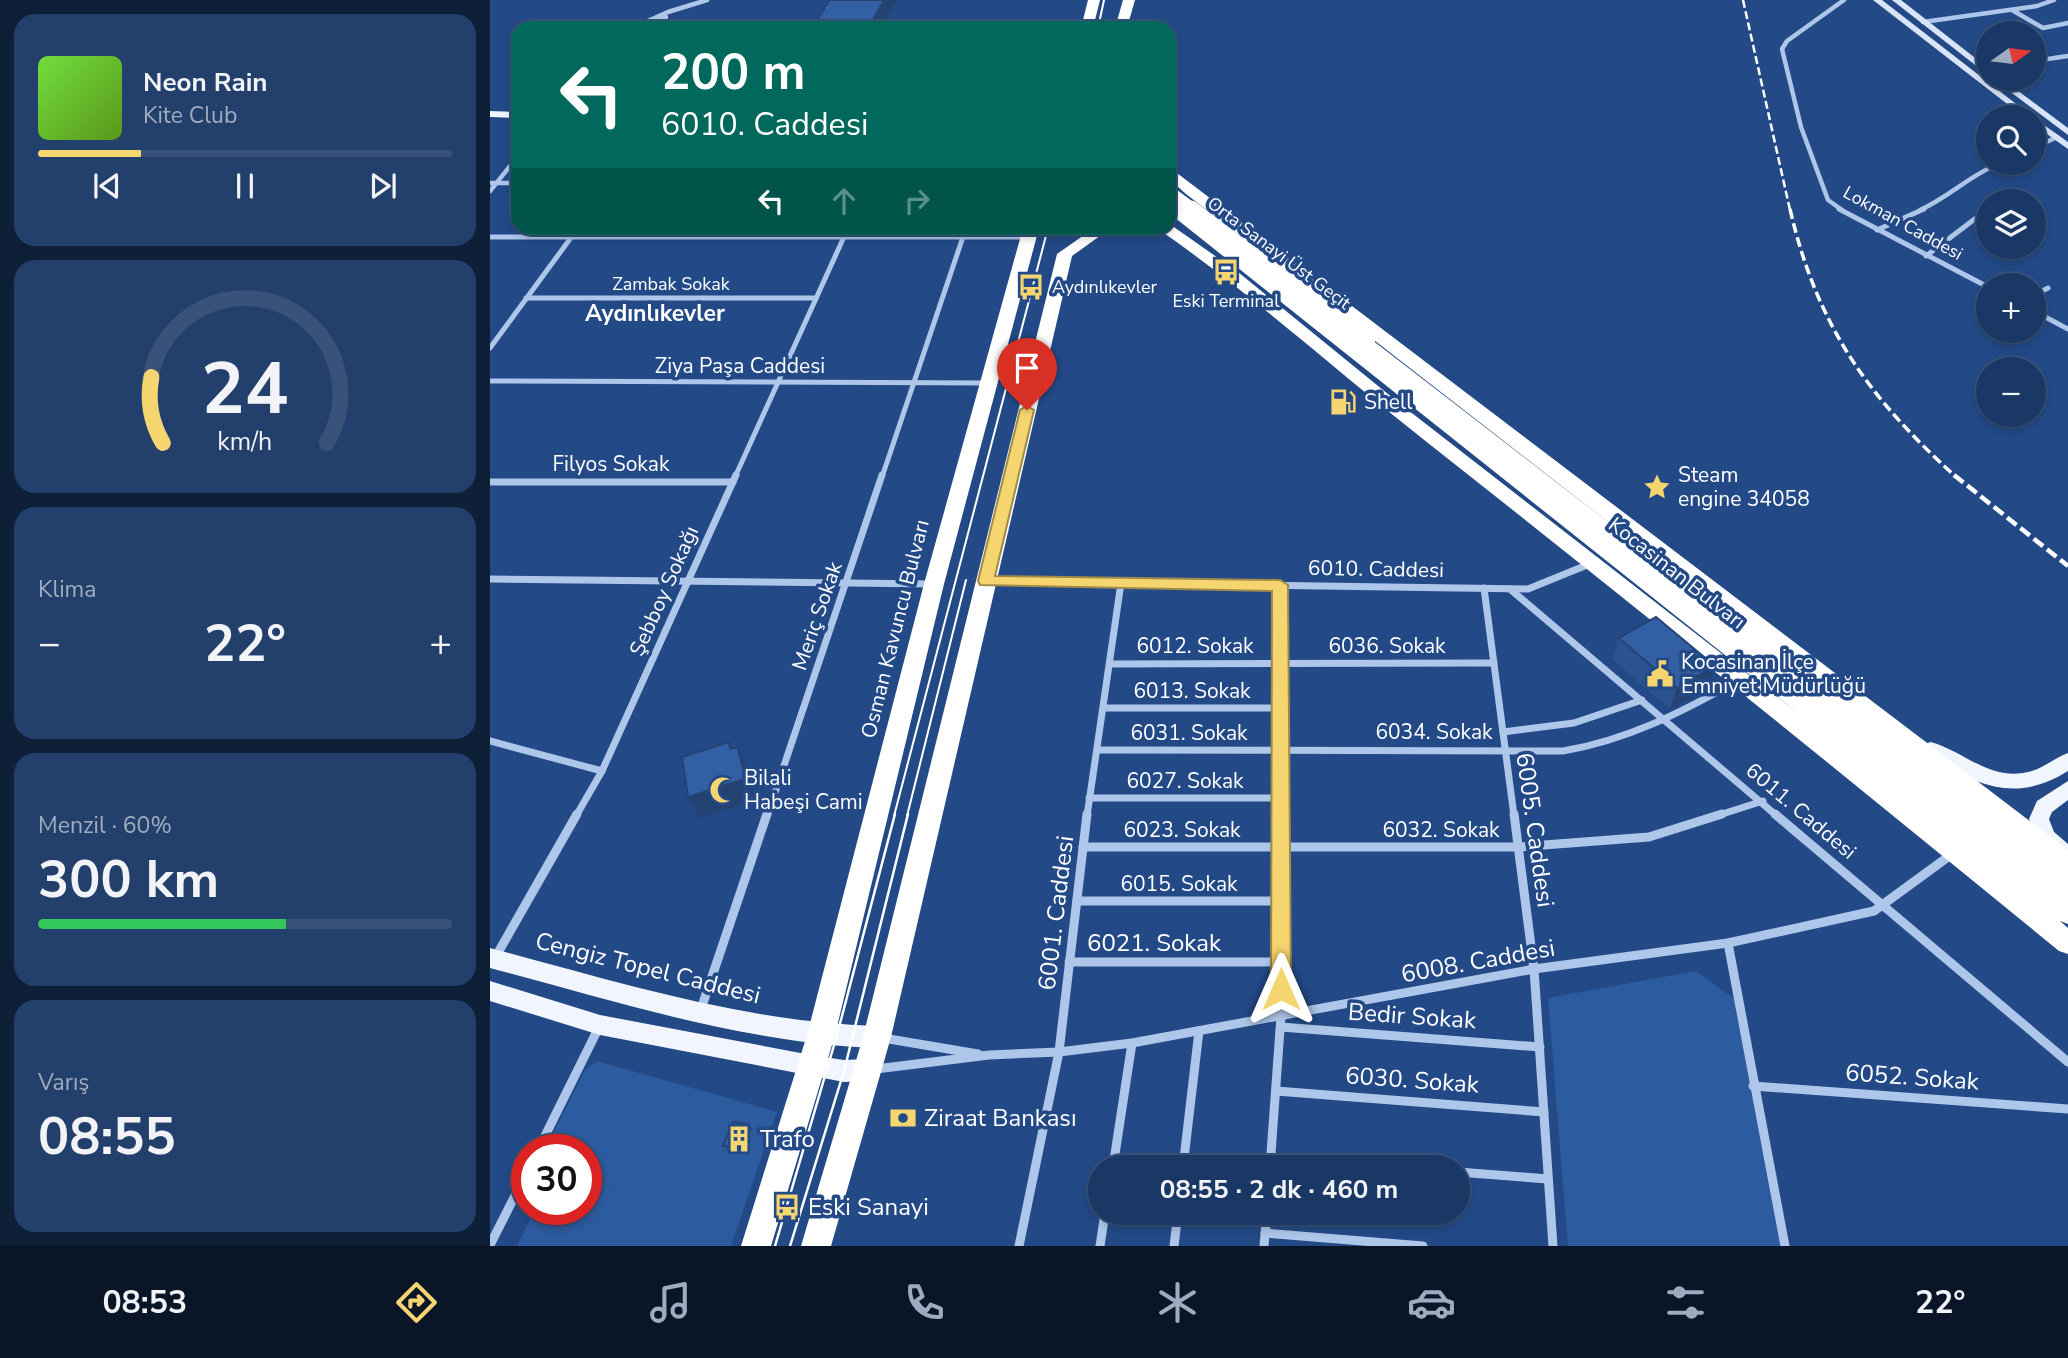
<!DOCTYPE html>
<html lang="tr">
<head>
<meta charset="utf-8">
<style>
	body { margin:0; font-family:"Nunito Sans",sans-serif; background:#233f6b; color:#f1f3f6; height:100vh; display:flex; flex-direction:column; font-size:26px; white-space:nowrap }
	* { box-sizing:border-box; margin:0 }
	p { font-size:23px; color:#9facbf }
	.icon { flex:none; width:38px; height:38px; fill:none; stroke:currentColor; stroke-width:2; stroke-linecap:round; stroke-linejoin:round }
	.map { position:relative; flex:1; overflow:hidden }
	.side { display:flex; flex-direction:column; gap:14px; padding:14px; background:#0e1f38; width:490px }
	.side>* { flex:none }
	.top-card { position:absolute; left:21px; top:21px; width:665px; height:214px; border-radius:21px; box-shadow:0 4px 10px #0003,0 0 0 2px #385279; background:#00695c; color:#fff; overflow:hidden }
	.needle { width:46px; rotate:76deg }
	.buttons { position:absolute; left:1486px; top:21px; display:grid; gap:14px }
	.buttons a { display:grid; place-items:center; width:70px; height:70px; border-radius:50%; background:#1a3865; box-shadow:0 4px 10px #0003,0 0 0 2px #385279; font-size:35px }
	.speed { position:absolute; left:21px; top:1134px; display:flex; gap:14px; font-size:35px; font-weight:700; text-align:center }
	.speed>* { display:grid; place-content:center; width:91px; height:91px; border-radius:50%; background:#1a3865; box-shadow:0 4px 10px #0003,0 0 0 2px #385279; line-height:1 }
	.speed .limit { border:10px solid #d22; background:#fff; color:#111 }
	.pin { position:absolute; display:grid; place-items:center; width:60px; height:60px; color:#fff; margin:-72px -30px; border-radius:50% 50% 50% 0; rotate:-45deg; box-shadow:0 0 7px #0007 }
	.pin .icon { rotate:45deg }
	.me { position:absolute; width:77px; margin:-38px; rotate:0deg; stroke-linejoin:round; filter:drop-shadow(0 0 5px #0008) }
	.turn { display:flex; align-items:center; gap:24px; height:147px; padding:0 35px; font-size:32px }
	.turn .icon { width:91px; height:91px; stroke-width:2.5 }
	.turn b { display:block; font-size:49px; line-height:60px }
	.lanes { display:flex; align-items:center; height:66px; padding:0 35px; background:#0003; justify-content:center; gap:35px; direction:ltr }
	.lanes .off { opacity:.35 }
	.big { font-size:52px; font-weight:700; line-height:1.1 }
	.side .widget { flex:1; display:flex; flex-direction:column; justify-content:center; gap:10px; min-width:0; padding:0 24px; border-radius:21px; background:#233f6b }
	.side .dial { align-items:center; gap:0 }
	.dial svg { height:182px; overflow:visible; fill:none; stroke:#385279; stroke-width:7; stroke-linecap:round; text-anchor:middle }
	.dial text { fill:#f1f3f6; stroke:none }
	.song { display:flex; align-items:center; gap:21px }
	.cover { width:84px; height:84px; border-radius:10px; background:linear-gradient(135deg,hsl(100 70% 55%),hsl(90 70% 35%)) }
	.played { height:7px; border-radius:4px; background:linear-gradient(90deg,#f5d570 25%,#385279 25%) }
	.keys { display:flex; justify-content:space-around; direction:ltr }
	.heat { display:flex; justify-content:space-between; align-items:center; font-size:38px; direction:ltr }
	.charge { height:10px; border-radius:5px; background:linear-gradient(90deg,#34c759 60%,#385279 0) }
	.trip { position:absolute; left:598px; top:1155px; width:382px; height:70px; border-radius:35px; background:#1a3865; box-shadow:0 4px 10px #0003,0 0 0 2px #385279; font-weight:700; line-height:70px; text-align:center }
	.tabs { display:flex; height:112px; justify-content:space-around; align-items:center; background:#0a1628; color:#9facbf }
	.tabs .icon { width:49px; height:49px }
	.tabs .selected { color:#f5d570 }
	.tabs b { font-size:32px; color:#f1f3f6 }
	main { display:flex; flex:1; min-height:0 }
	.map>svg:first-child { display:block }
	.green { fill:#2d5b9f }
	.lines { fill:none; stroke-linecap:round; stroke-linejoin:round }
	.primary-tunnel { stroke:#446599; stroke-width:10; stroke-dasharray:10 5; stroke-linecap:butt }
	.street-far3 { stroke:#aec6e9; stroke-width:4.5 }
	.street-far2 { stroke:#aec6e9; stroke-width:5 }
	.street-far1 { stroke:#aec6e9; stroke-width:7 }
	.street { stroke:#aec6e9; stroke-width:9 }
	.secondary { fill:#d8e4f7; fill-rule:evenodd }
	.primary { fill:#f1f5fe; fill-rule:evenodd }
	.highway { fill:#fff; fill-rule:evenodd }
	.tram-far1 { stroke:#fff; stroke-width:2 }
	.tram { stroke:#fff; stroke-width:2.5 }
	.rail-far2 { stroke:#fff; stroke-width:2.5; stroke-dasharray:8 3.5; stroke-linecap:butt }
	.rail-far1 { stroke:#fff; stroke-width:3.5; stroke-dasharray:10 4.5; stroke-linecap:butt }
	.rail { stroke:#fff; stroke-width:4.5; stroke-dasharray:12 5; stroke-linecap:butt }
	.highway-bridge-far1 { stroke:#fff; stroke-width:13 }
	.highway-bridge { stroke:#fff; stroke-width:17 }
	.wall { fill:#2c538d }
	.shaded-wall { fill:#244373 }
	.building { fill:#3360a4; stroke:#244373; stroke-width:2 }
	.route { fill:#f5d570; stroke:#9f8a49; stroke-width:2 }
	.labels { text-anchor:middle; stroke-width:7; stroke-linejoin:round; paint-order:stroke }
	.far-street-label { font-size:18px; fill:#fff; stroke:#234a87 }
	.far-poi-label { font-size:18px; fill:#fff; stroke:#234a87; text-anchor:start }
	.street-label { font-size:21px; fill:#fff; stroke:#234a87 }
	.poi-label { font-size:21px; fill:#fff; stroke:#234a87; text-anchor:start }
	.far-district-label { font-size:23px; font-weight:bold; fill:#fff; stroke:#234a87 }
	.near-street-label { font-size:24px; fill:#fff; stroke:#234a87 }
	.near-poi-label { font-size:24px; fill:#fff; stroke:#234a87; text-anchor:start }
</style>
</head>
<body>
<main>
<section class="side">
<div class="widget">
<div class="song"><i class="cover"></i><div><b>Neon Rain</b><p>Kite Club</p></div></div>
<div class="played"></div>
<div class="keys"><svg class="icon" aria-label="previous" viewBox="0 0 24 24"><path d="M18 5L8 12l10 7zM5 5v14"/></svg><svg class="icon" aria-label="pause" viewBox="0 0 24 24"><path d="M8 5v14M16 5v14"/></svg><svg class="icon" aria-label="next" viewBox="0 0 24 24"><path d="M6 5l10 7-10 7zM19 5v14"/></svg></div>
</div>
<div class="widget dial"><svg viewBox="0 0 100 80">
<path d="M14 69A42 42 0 1 1 86 69"/>
<path d="M14 69A42 42 0 0 1 9 40" stroke="#f5d570"/>
<text x="50" y="56" font-size="32" font-weight="700">24</text>
<text x="50" y="72" font-size="11">km/h</text>
</svg></div>
<div class="widget"><p>Klima</p>
<div class="heat"><a>−</a><b class="big">22°</b><a>+</a></div>
</div>
<div class="widget"><p>Menzil · 60%</p><b class="big">300 km</b><div class="charge"></div></div>
<div class="widget"><p>Varış</p><b class="big">08:55</b></div>
</section>
<div class="map">
<svg width="1578" height="1246" viewBox="0 0 1578 1246">
	<rect width="100%" height="100%" fill="#234a87"/>
	<g class="green">
		<polygon points="1206,971 1249,1002 1291,1246 1078,1246 1058,998"/>
		<polygon points="107,1061 287,1112 241,1246 27,1246 45,1209 96,1209 96,1150 56,1148 95,1070"/>
	</g>
	<g class="lines">
		<polyline class="primary-tunnel" points="592,28 619,24 638,28"/>
		<g class="street-far3">
			<polyline points="1522,10 1553,28 1578,23"/>
			<polyline points="1433,22 1547,6 1564,0"/>
			<polyline points="142,28 178,12 217,0"/>
			<polyline points="156,28 176,17"/>
			<polyline points="1544,61 1578,56"/>
			<polyline points="1544,148 1567,137"/>
			<polyline points="0,183 28,183"/>
			<polyline points="0,191 28,156"/>
			<polyline points="1352,210 1338,200 1311,127 1292,49 1297,41 1354,0"/>
			<path d="M1430 210C1459 197 1480 175 1510 163"/>
		</g>
		<g class="street-far2">
			<polyline points="1349,209 1498,287"/>
			<polyline points="1387,230 1434,209"/>
			<polyline points="0,237 537,237"/>
			<polyline points="1436,256 1490,215"/>
			<polyline points="1544,295 1558,288"/>
			<polyline points="36,298 326,298"/>
			<polyline points="1544,311 1578,329"/>
			<polyline points="0,348 88,228"/>
			<polyline points="0,381 500,383"/>
			<polyline points="245,477 358,228"/>
			<polyline points="392,477 476,228"/>
		</g>
		<g class="street-far1">
			<polyline points="0,482 243,482"/>
			<polyline points="0,579 444,584"/>
			<polyline points="500,581 1038,589 1102,563"/>
			<polyline points="790,585 791,816"/>
			<polyline points="994,588 1024,816"/>
			<polyline points="1020,589 1287,816"/>
			<polyline points="620,664 1004,663"/>
			<polyline points="614,708 791,708"/>
			<polyline points="1013,732 1084,723 1152,700"/>
			<polyline points="0,741 112,771"/>
			<path d="M608 750 1073 751C1138 740 1192 712 1249 680"/>
			<polyline points="599,798 791,798"/>
			<polyline points="86,816 112,771 246,475"/>
			<polyline points="277,816 392,475"/>
			<polyline points="597,816 631,583"/>
			<polyline points="1226,816 1273,801"/>
		</g>
		<g class="street">
			<polyline points="1024,814 1044,969 1063,1246"/>
			<polyline points="1285,814 1578,1062"/>
			<polyline points="593,847 1028,847 1159,837 1232,814"/>
			<polyline points="587,901 791,901"/>
			<polyline points="1238,943 1295,1246"/>
			<polyline points="5,958 87,814"/>
			<polyline points="579,962 791,962"/>
			<polyline points="211,1009 277,814"/>
			<polyline points="791,1027 1050,1047"/>
			<polyline points="393,1038 488,1054"/>
			<polyline points="386,1069 499,1055 569,1052 642,1043 1044,969 1238,943 1384,911 1462,854"/>
			<polyline points="1263,1086 1578,1109"/>
			<polyline points="786,1091 1054,1112"/>
			<polyline points="48,1150 110,1025"/>
			<polyline points="781,1157 913,1167"/>
			<polyline points="623,1167 642,1043"/>
			<polyline points="693,1167 709,1031"/>
			<polyline points="780,1167 791,1016 791,814"/>
			<polyline points="968,1172 1058,1179"/>
			<polyline points="775,1233 933,1246"/>
			<polyline points="0,1245 37,1172"/>
			<polyline points="529,1246 569,1052 597,814"/>
			<polyline points="610,1246 615,1213"/>
			<polyline points="684,1246 688,1213"/>
			<polyline points="774,1246 777,1213"/>
		</g>
		<g class="secondary">
			<polygon points="1383,0 1392,0 1543,117 1534,117"/>
			<polygon points="1402,0 1411,0 1498,68 1498,75"/>
			<polygon points="1503,79 1512,79 1578,128 1578,135"/>
			<polygon points="1544,118 1578,142 1578,149 1544,125"/>
		</g>
		<g class="primary">
			<polygon points="0,111 28,112 28,118 0,117"/>
			<path d="M1441 742C1475 752 1500 781 1538 772 1553 769 1564 758 1578 753V771C1523 805 1485 784 1434 754L1431 749 1434 744Z"/>
			<path d="M1578 781V800L1562 812 1559 819 1564 832 1578 844V865C1557 857 1547 839 1539 819L1547 801Z"/>
			<path d="M0 948C128 982 254 1022 387 1026L395 1030 398 1037 395 1044 387 1048C254 1043 128 1002 0 968Z"/>
			<polygon points="0,981 110,1015 321,1055 354,1060 378,1059 386,1062 390,1070 386,1078 378,1081 354,1082 110,1035 0,1001"/>
		</g>
		<g class="highway">
			<polygon points="598,0 610,0 603,28 591,28"/>
			<polygon points="633,0 645,0 637,28 625,28"/>
			<path d="M679 167 1578 850V924L1570 921 1578 928V954L1569 951C1360 780 1150 610 938 443 849 373 764 296 671 231L669 228H679V224L681 225 748 272 909 403 1313 717 679 213V202L684 203 874 351 872 347 874 343H886L1136 536 696 194 679 179Z"/>
			<polygon points="533,228 549,228 454,584 345,1035 281,1246 251,1246 317,1035 434,584"/>
			<polygon points="604,228 621,228 582,256 401,1037 341,1246 311,1246 373,1037 567,254"/>
		</g>
		<g class="tram-far1">
			<polyline points="608,28 614,0"/>
			<polyline points="404,816 558,228"/>
			<polyline points="417,816 476,580"/>
		</g>
		<g class="tram">
			<polyline points="285,1246 347,1035 405,814"/>
			<polyline points="300,1246 354,1071 418,814"/>
		</g>
		<polyline class="rail-far2" points="1253,0 1300,210"/>
		<path class="rail-far1" d="M1300 209C1327 326 1378 397 1466 477"/>
		<polyline class="rail" points="1464,475 1578,566"/>
		<polyline class="highway-bridge-far1" points="679,192 703,210"/>
		<polyline class="highway-bridge" points="701,209 877,344"/>
	</g>
	<g class="wall">
		<polygon points="407,0 392,28 328,28 327,21"/>
		<polygon points="292,228 326,228 321,231 300,232"/>
		<polygon points="1129,638 1225,666 1218,688 1180,709 1123,660"/>
		<polygon points="258,1124 262,1128 252,1152 237,1151 233,1146"/>
	</g>
	<g class="shaded-wall">
		<polygon points="394,0 407,0 392,28 382,28 381,24"/>
		<polygon points="1225,666 1218,688 1180,709 1187,688"/>
		<polygon points="248,747 258,768 265,801 209,818 198,797"/>
		<polygon points="258,1124 262,1128 252,1152 249,1147"/>
	</g>
	<g class="building">
		<polygon points="339,0 394,0 381,24 327,21"/>
		<polygon points="1166,617 1225,666 1187,688 1129,638"/>
		<polygon points="239,742 240,749 248,747 255,779 198,797 192,757"/>
		<polygon points="243,1122 258,1124 249,1147 233,1146"/>
	</g>
	<polygon class="route" points="537,406 544,410 505,576 790,580 798,585 801,989 798,995 791,998 784,995 781,989 782,591 490,585 488,581 530,410"/>
	<defs>
		<g id="bus-bare" transform="scale(2.1)"><path d="M-5-6H5V4H4V6H2V4H-2V6H-4V4H-5ZM-3.5-4V0h7V-4ZM-3.5 1.2v1.5H-2V1.2ZM2 1.2v1.5H3.5V1.2Z" fill="#f5d570" stroke="#234a87" stroke-width="2.5" paint-order="stroke"/></g>
		<g id="fuel-bare" transform="scale(2.1)"><path d="M-5.5-6h7V0h2V4h1.3V-2.5L3-4.5l.8-.8L6-3V5H2.5V1h-1V6h-7ZM-4.2-4.7v3.2H.2V-4.7Z" fill="#f5d570" stroke="#234a87" stroke-width="2.5" paint-order="stroke"/></g>
		<g id="sight-bare" transform="scale(2.1)"><path d="M0-6L1.8-2.2L6-1.7L2.9 1.2L3.7 5.4L0 3.3L-3.7 5.4L-2.9 1.2L-6-1.7L-1.8-2.2Z" fill="#f5d570" stroke="#234a87" stroke-width="2.5" paint-order="stroke"/></g>
		<g id="civic-bare" transform="scale(2.1)"><path d="M-.6-6.5H3V-4.5H.6V-3L4-1V1h2V6H-6V1h2V-1L-.6-3ZM-1.2 2.5V6h2.4V2.5Z" fill="#f5d570" stroke="#234a87" stroke-width="2.5" paint-order="stroke"/></g>
		<g id="mosque-bare" transform="scale(2.1)"><path d="M3.5-4.9A6 6 0 1 0 3.5 4.9A5 5 0 1 1 3.5-4.9Z" fill="#f5d570" stroke="#234a87" stroke-width="2.5" paint-order="stroke"/></g>
		<g id="bank-bare" transform="scale(2.1)"><path d="M-6-4H6V4H-6ZM0-2.3a2.3 2.3 0 1 0 0 4.6a2.3 2.3 0 1 0 0-4.6Z" fill="#f5d570" stroke="#234a87" stroke-width="2.5" paint-order="stroke"/></g>
		<g id="building-bare" transform="scale(2.1)"><path d="M-4-6H4V6H1V3H-1V6H-4ZM-2.5-4.3h1.7v1.8h-1.7ZM.8-4.3h1.7v1.8H.8ZM-2.5-1h1.7V.8h-1.7ZM.8-1h1.7V.8H.8Z" fill="#f5d570" stroke="#234a87" stroke-width="2.5" paint-order="stroke"/></g>
	</defs>
	<g fill-rule="evenodd">
		<use href="#bus-bare" x="736" y="272"/>
		<use href="#bus-bare" x="541" y="287"/>
		<use href="#fuel-bare" x="853" y="402"/>
		<use href="#sight-bare" x="1167" y="487"/>
		<use href="#civic-bare" x="1170" y="674"/>
		<use href="#mosque-bare" x="233" y="790"/>
		<use href="#bank-bare" x="413" y="1118"/>
		<use href="#building-bare" x="249" y="1139"/>
		<use href="#bus-bare" x="297" y="1207"/>
	</g>
	<g class="labels">
		<g class="far-street-label">
			<text transform="translate(1413 223) rotate(29)" y="6">Lokman Caddesi</text>
			<text transform="translate(789 253) rotate(37)" y="6">Orta Sanayi Üst Geçit</text>
			<text x="181" y="290">Zambak Sokak</text>
		</g>
		<g class="far-poi-label">
			<text x="562" y="293">Aydınlıkevler</text>
			<text x="736" y="307" text-anchor="middle">Eski Terminal</text>
		</g>
		<g class="street-label">
			<text x="250" y="373">Ziya Paşa Caddesi</text>
			<text x="121" y="471">Filyos Sokak</text>
			<text transform="translate(886 569) rotate(1)" y="7">6010. Caddesi</text>
			<text transform="translate(1187 573) rotate(38)" y="7">Kocasinan Bulvarı</text>
			<text transform="translate(174 591) rotate(-66)" y="7">Şebboy Sokağı</text>
			<text transform="translate(327 616) rotate(-71)" y="7">Meriç Sokak</text>
			<text transform="translate(405 629) rotate(-76)" y="7">Osman Kavuncu Bulvarı</text>
			<text x="705" y="653">6012. Sokak</text>
			<text x="897" y="653">6036. Sokak</text>
			<text x="702" y="698">6013. Sokak</text>
			<text x="944" y="739">6034. Sokak</text>
			<text x="699" y="740">6031. Sokak</text>
			<text x="695" y="788">6027. Sokak</text>
			<text transform="translate(1311 811) rotate(40)" y="7">6011. Caddesi</text>
			<text x="692" y="837">6023. Sokak</text>
			<text x="951" y="837">6032. Sokak</text>
			<text x="689" y="891">6015. Sokak</text>
		</g>
		<g class="poi-label">
			<text x="874" y="409">Shell</text>
			<text x="1188" y="482">Steam<tspan x="1188" dy="24">engine 34058</tspan></text>
			<text x="1191" y="669">Kocasinan İlçe<tspan x="1191" dy="24">Emniyet Müdürlüğü</tspan></text>
			<text x="254" y="785">Bilali<tspan x="254" dy="24">Habeşi Cami</tspan></text>
		</g>
		<g class="far-district-label">
			<text x="165" y="321">Aydınlıkevler</text>
		</g>
		<g class="near-street-label">
			<text transform="translate(1045 830) rotate(82)" y="8">6005. Caddesi</text>
			<text transform="translate(566 913) rotate(-83)" y="8">6001. Caddesi</text>
			<text x="664" y="951">6021. Sokak</text>
			<text transform="translate(988 961) rotate(-10)" y="8">6008. Caddesi</text>
			<text transform="translate(158 968) rotate(14)" y="8">Cengiz Topel Caddesi</text>
			<text transform="translate(922 1016) rotate(4)" y="8">Bedir Sokak</text>
			<text transform="translate(1422 1077) rotate(4)" y="8">6052. Sokak</text>
			<text transform="translate(922 1080) rotate(4)" y="8">6030. Sokak</text>
		</g>
		<g class="near-poi-label">
			<text x="434" y="1126">Ziraat Bankası</text>
			<text x="270" y="1147">Trafo</text>
			<text x="318" y="1215">Eski Sanayi</text>
		</g>
	</g>
</svg>
<div class="buttons">
<a><svg class="needle" viewBox="-14 -14 28 28"><path d="M0-13l5 13h-10z" fill="#e53935"/><path d="M0 13l5-13h-10z" fill="#9facbf"/></svg></a>
<a><svg class="icon" aria-label="search" viewBox="0 0 24 24"><circle cx="10" cy="10" r="6"/><path d="M15 15l6 6"/></svg></a>
<a><svg class="icon" aria-label="layers" viewBox="0 0 24 24"><path d="M12 4l9 5-9 5-9-5zM3 14l9 5 9-5"/></svg></a>
<a>+</a>
<a>−</a>
</div>
<div class="speed"><div class="limit">30</div></div>
<div class="pin" style="left:537px;top:410px;background:#d93025"><svg class="icon" aria-label="arrive" viewBox="0 0 24 24"><path d="M6 21V4h12l-3 4 3 4H6"/></svg></div>
<svg class="me" style="left:791px;top:989px" viewBox="-20 -20 40 40"><path d="M0-17L14 15 0 8-14 15z" fill="#f5d570" stroke="#fff" stroke-width="4"/></svg>
<div class="trip">08:55 · 2 dk · 460 m</div>
<div class="top-card">
<div class="turn"><svg class="icon" aria-label="left" viewBox="0 0 24 24"><path d="M17 20v-9H6M10 6l-5 5 5 5"/></svg><div><b>200 m</b>6010. Caddesi</div></div>
<div class="lanes"><svg class="icon" aria-label="left" viewBox="0 0 24 24"><path d="M17 20v-9H6M10 6l-5 5 5 5"/></svg><svg class="icon off" aria-label="ahead" viewBox="0 0 24 24"><path d="M12 20V5M6 11l6-6 6 6"/></svg><svg class="icon off" aria-label="right" viewBox="0 0 24 24"><path d="M7 20v-9h11M14 6l5 5-5 5"/></svg></div>
</div>
</div>
</main>
<nav class="tabs">
<b>08:53</b>
<svg class="icon selected" aria-label="directions" viewBox="0 0 24 24"><path d="M12 3l9 9-9 9-9-9zM9 14v-3h6M13 9l2 2-2 2"/></svg>
<svg class="icon" aria-label="music" viewBox="0 0 24 24"><path d="M9 18V5l10-2v13"/><circle cx="6" cy="18" r="3"/><circle cx="16" cy="16" r="3"/></svg>
<svg class="icon" aria-label="phone" viewBox="0 0 24 24"><path d="M5 4h4l2 5-3 2q2 4 5 5l2-3 5 2v4C11 20 4 13 5 4z"/></svg>
<svg class="icon" aria-label="climate" viewBox="0 0 24 24"><path d="M12 3v18M4 7l16 10M4 17L20 7"/></svg>
<svg class="icon" aria-label="car" viewBox="0 0 24 24"><path d="M5 17H2v-5l4-1 3-4h7l3 4 3 1v5h-3M9 17h6M6 11h13"/><circle cx="7" cy="17" r="2"/><circle cx="17" cy="17" r="2"/></svg>
<svg class="icon" aria-label="filters" viewBox="0 0 24 24"><path d="M4 7h16M4 17h16"/><circle cx="9" cy="7" r="2"/><circle cx="15" cy="17" r="2"/></svg>
<b>22°</b>
</nav>
</body>
</html>
